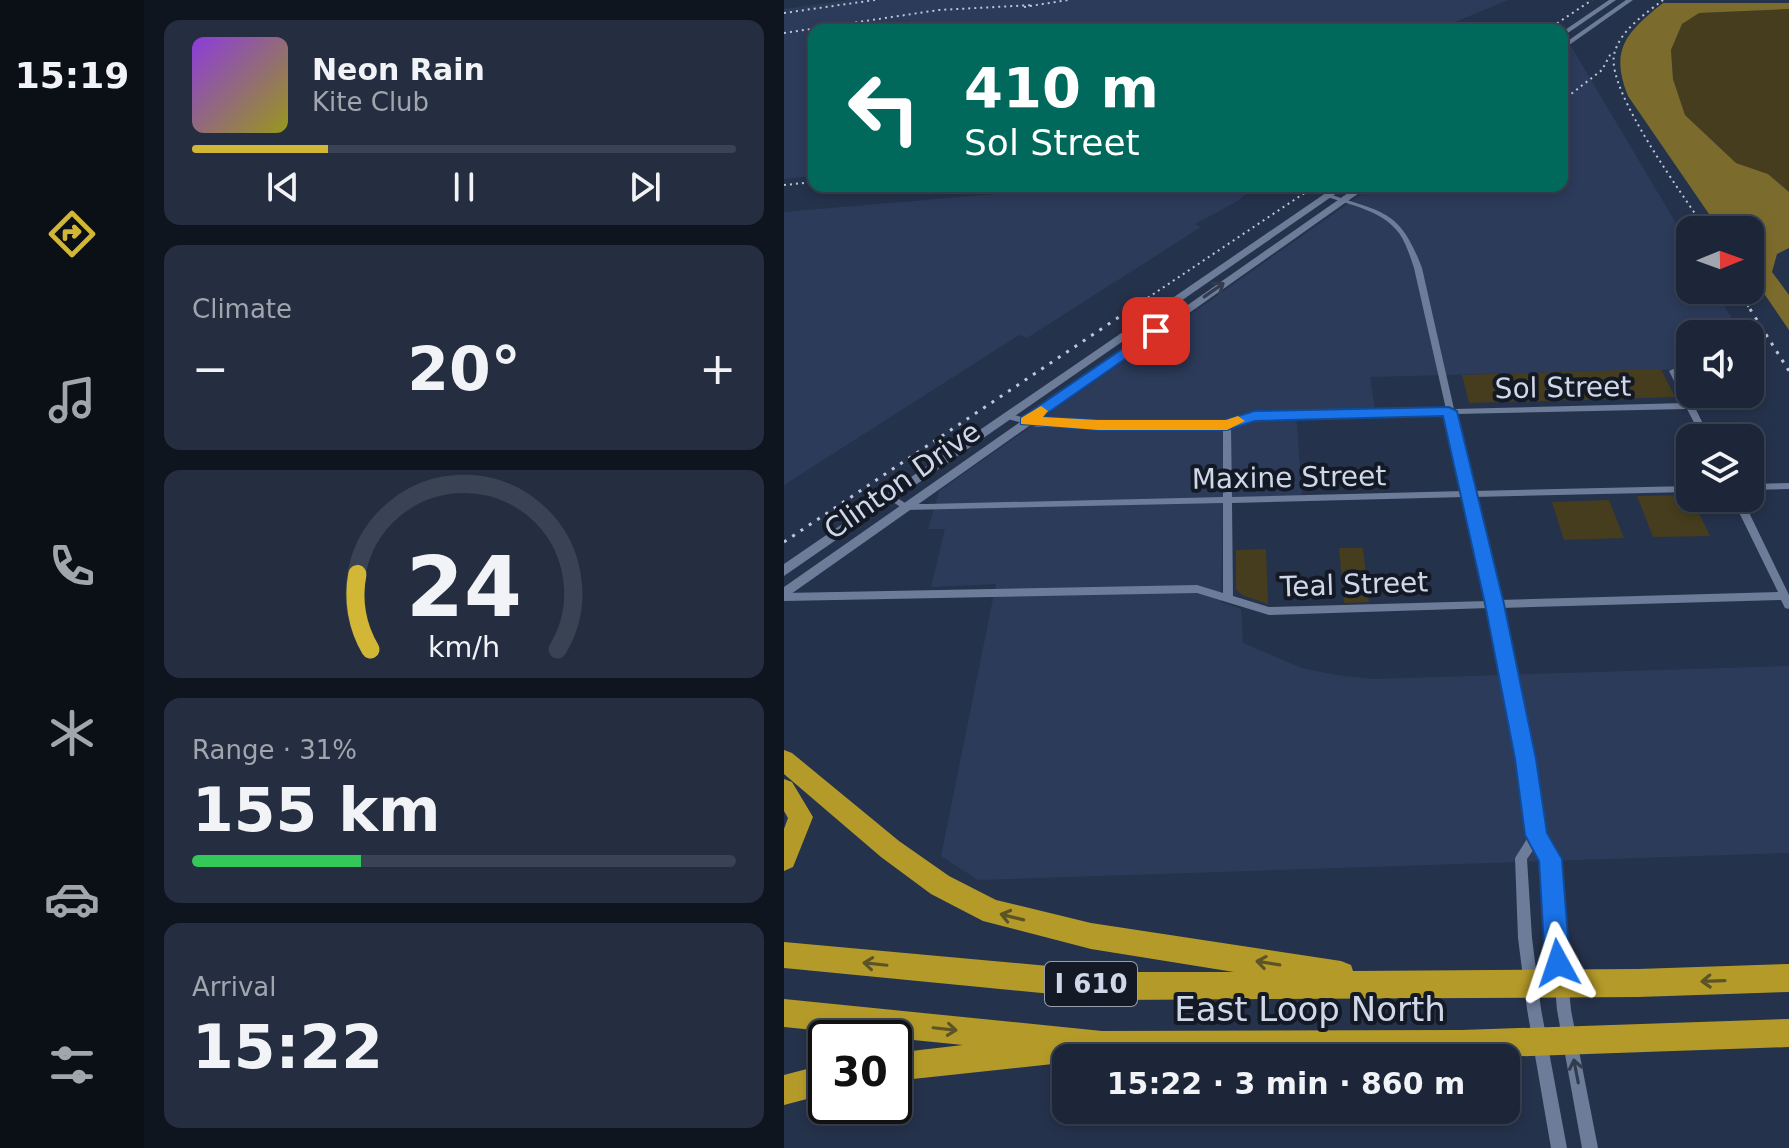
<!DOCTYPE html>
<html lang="en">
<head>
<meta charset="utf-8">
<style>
	body { margin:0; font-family:"DejaVu Sans",sans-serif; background:#252e40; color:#f1f3f6; height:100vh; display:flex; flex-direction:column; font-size:30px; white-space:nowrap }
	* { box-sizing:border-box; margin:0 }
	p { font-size:26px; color:#a0a5ae }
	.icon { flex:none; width:44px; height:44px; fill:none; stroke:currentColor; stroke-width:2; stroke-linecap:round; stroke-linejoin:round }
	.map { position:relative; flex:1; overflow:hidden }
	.details { display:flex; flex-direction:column; gap:20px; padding:20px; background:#0f151f; width:640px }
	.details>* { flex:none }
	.hud { position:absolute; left:24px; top:24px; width:760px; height:168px; border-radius:16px; box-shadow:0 4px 12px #0003,0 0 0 2px #3a4353; background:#00695c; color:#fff; overflow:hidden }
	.needle { width:52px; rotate:89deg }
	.buttons { position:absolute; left:892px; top:216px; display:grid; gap:16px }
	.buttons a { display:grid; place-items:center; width:88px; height:88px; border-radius:16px; background:#1c2638; box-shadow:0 4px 12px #0003,0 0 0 2px #3a4353; font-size:40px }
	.speed { position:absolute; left:24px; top:1020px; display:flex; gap:16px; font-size:40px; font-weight:700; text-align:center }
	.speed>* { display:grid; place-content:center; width:104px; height:104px; border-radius:50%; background:#1c2638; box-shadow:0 4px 12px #0003,0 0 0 2px #3a4353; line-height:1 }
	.speed .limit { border:4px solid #111; border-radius:12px; background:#fff; color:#111 }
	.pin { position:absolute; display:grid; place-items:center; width:68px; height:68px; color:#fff; margin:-34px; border-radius:16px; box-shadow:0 4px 12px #0006 }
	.me { position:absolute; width:88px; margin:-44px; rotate:355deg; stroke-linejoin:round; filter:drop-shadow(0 0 6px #0008) }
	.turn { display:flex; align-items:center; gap:28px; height:168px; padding:0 24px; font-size:36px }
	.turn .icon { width:104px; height:104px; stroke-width:2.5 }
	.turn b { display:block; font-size:56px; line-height:68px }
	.big { font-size:60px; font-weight:600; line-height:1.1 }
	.details .widget { flex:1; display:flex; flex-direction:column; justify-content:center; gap:12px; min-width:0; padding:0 28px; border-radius:16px; background:#252e40 }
	.details .dial { align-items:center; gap:0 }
	.dial svg { height:208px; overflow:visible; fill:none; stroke:#3a4353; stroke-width:7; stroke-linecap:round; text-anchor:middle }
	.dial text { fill:#f1f3f6; stroke:none }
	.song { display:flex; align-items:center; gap:24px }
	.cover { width:96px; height:96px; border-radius:12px; background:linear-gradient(135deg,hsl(270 70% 55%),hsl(60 70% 35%)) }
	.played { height:8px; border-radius:4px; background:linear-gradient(90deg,#d2b635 25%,#3a4353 25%) }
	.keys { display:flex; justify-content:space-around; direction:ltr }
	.heat { display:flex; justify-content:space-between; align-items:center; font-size:44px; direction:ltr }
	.charge { height:12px; border-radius:6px; background:linear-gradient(90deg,#34c759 31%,#3a4353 0) }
	.trip { position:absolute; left:268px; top:1044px; width:468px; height:80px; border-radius:16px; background:#1c2638; box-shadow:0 4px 12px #0003,0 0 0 2px #3a4353; font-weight:600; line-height:80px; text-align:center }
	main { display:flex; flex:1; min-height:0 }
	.tabs { display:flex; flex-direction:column; width:144px; justify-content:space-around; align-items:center; background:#0b0f16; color:#a0a5ae }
	.tabs .icon { width:56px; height:56px }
	.tabs .current { color:#d2b635 }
	.tabs b { font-size:36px; color:#f1f3f6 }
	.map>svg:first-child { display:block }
	.built { fill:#2c3b5a }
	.green { fill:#453d1d }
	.forest { fill:#7b6c2d }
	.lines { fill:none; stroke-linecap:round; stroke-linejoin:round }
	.street { fill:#6d7c99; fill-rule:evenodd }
	.secondary { fill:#6d7c99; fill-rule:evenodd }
	.highway { fill:#b49b29; fill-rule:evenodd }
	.rail-far1 { stroke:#bec6d8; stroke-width:2; stroke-dasharray:2 4; stroke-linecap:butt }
	.rail { stroke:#bec6d8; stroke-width:3; stroke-dasharray:3 7; stroke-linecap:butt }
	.oneway { stroke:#333c4e }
	.oneway2 { stroke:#5c5427 }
	.route { fill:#1a73e8; stroke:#114b97; stroke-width:2 }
	.slow { fill:#f59e0b }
	.labels { text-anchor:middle; stroke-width:8; stroke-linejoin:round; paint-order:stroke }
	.shield { fill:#141a25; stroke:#979eae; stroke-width:2 }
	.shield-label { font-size:26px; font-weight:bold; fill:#cfd7e8 }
	.street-label { font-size:28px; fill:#cfd7e8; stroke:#141a25 }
	.near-street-label { font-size:34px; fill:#cfd7e8; stroke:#141a25 }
</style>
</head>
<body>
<main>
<nav class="tabs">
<b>15:19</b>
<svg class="icon current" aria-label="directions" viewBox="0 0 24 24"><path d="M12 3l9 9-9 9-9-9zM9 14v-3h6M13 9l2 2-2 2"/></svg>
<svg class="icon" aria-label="music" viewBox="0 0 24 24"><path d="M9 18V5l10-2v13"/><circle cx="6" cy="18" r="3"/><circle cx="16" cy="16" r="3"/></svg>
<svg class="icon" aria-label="phone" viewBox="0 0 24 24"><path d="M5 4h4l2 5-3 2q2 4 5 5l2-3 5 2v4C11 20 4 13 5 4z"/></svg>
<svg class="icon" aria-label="climate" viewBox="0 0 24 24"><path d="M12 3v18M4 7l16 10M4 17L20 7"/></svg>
<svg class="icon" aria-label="car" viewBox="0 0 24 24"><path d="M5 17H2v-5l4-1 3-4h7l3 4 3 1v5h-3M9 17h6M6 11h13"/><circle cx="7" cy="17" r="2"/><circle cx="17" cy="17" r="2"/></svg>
<svg class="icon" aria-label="filters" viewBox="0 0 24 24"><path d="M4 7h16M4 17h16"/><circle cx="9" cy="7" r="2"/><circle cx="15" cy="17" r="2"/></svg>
</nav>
<section class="details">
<div class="widget">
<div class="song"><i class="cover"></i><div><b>Neon Rain</b><p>Kite Club</p></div></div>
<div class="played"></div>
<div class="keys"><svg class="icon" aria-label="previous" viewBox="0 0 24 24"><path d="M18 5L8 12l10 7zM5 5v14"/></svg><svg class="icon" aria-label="pause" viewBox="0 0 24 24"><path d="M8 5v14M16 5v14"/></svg><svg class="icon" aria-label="next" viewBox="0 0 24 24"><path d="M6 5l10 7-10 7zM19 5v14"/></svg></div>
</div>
<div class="widget"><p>Climate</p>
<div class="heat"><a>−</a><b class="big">20°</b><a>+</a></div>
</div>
<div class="widget dial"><svg viewBox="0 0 100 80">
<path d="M14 69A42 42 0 1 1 86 69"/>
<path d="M14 69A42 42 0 0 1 9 40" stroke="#d2b635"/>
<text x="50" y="56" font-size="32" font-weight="700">24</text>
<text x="50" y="72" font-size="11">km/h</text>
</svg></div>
<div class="widget"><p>Range · 31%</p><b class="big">155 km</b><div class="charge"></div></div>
<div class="widget"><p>Arrival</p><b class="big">15:22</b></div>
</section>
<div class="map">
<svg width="1005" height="1148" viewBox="0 0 1005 1148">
	<rect width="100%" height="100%" fill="#25324b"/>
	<g class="built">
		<polygon points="66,0 724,0 652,30 30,30 30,176 0,179 0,9"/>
		<polygon points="787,46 906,247 906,290 931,290 957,334 906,334 906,369 586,377 591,410 512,412 518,496 439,498 437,602 457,609 459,643 518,668 552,675 589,679 1005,666 1005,853 194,880 157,856 212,584 147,587 161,529 144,529 155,491 589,186 778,186 778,53"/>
		<polygon points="303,186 472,186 452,202 411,224 417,227 243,338 235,335 0,485 0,212"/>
	</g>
	<g class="green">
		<polygon points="1005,9 1005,192 984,174 952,163 901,115 889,79 887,50 898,24 914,13"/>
		<polygon points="877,369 891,397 685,403 678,375"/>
		<polygon points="906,495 926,536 869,537 853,496"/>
		<polygon points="825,500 840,538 780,540 768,502"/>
		<polygon points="555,548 579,548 585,602 560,603"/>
		<polygon points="482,549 484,604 458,595 452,589 452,550"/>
	</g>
	<path class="forest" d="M879 3H1005V9L915 13 898 24 887 50 889 79 901 115 952 163 984 174 1005 192V248L993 254 988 272 1005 295V330L966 273V230H936L844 96C825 49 843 32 879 3Z"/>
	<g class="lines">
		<g class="street">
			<path d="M541 194H545C599 213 616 209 638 268L670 409 901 403 885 371 889 369 893 371 926 438H918L903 409 671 414 689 491 906 486V492L691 497 714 600 994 592 948 498H958L1005 595V609L1001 608 997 600 716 608 748 759 758 834 772 859 787 1010 814 1148H798L773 1010 760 860 752 846 743 859 748 938 757 1009 783 1148H767L743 1009 734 938 731 858 746 834 736 759 706 608 485 615 413 593 0 601V593L413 585 439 593V503L121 510 103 498 108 495 123 504H143L439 497V428L253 427 220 418 219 416 223 413 253 421 442 422 470 413 662 409 630 268C626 256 622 243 615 233 598 210 565 205 541 196ZM663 414 680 491 448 497 447 427 471 419ZM681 497 704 601 485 607 449 596 448 503Z"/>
			<polygon points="1005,483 1005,489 966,490 966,484"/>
		</g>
		<g class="secondary">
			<polygon points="825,0 832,0 778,37 778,32"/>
			<polygon points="842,0 849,0 778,50 778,45"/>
			<polygon points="552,186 563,186 0,576 0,564"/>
			<polygon points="574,186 585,186 0,599 0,587"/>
		</g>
		<g class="highway">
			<polygon points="0,750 8,753 115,841 165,876 212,900 307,923 557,961 567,965 569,971 854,969 1005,964 1005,992 854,997 330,1000 0,968 0,942 330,972 450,972 307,949 199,921 147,894 97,857 0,774"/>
			<polygon points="0,779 8,782 29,817 9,867 0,871 0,829 4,818 0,811"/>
			<polygon points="0,999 318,1031 678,1030 1005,1019 1005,1047 686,1058 281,1056 279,1060 269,1064 110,1081 110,1053 179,1045 0,1027"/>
			<polygon points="42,1064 42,1094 0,1105 0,1075"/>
		</g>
		<g class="rail-far1">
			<path d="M879 0C861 14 835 31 830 55 823 92 900 196 922 230"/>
			<polyline points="240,7 284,0"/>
			<polyline points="0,13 91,0"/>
			<polyline points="763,30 808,0"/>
			<polyline points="0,33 155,10 249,5"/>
			<polyline points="778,101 818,70 827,53"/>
			<polyline points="0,185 30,182"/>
			<polyline points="954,290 967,311"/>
			<polyline points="344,311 531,186"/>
		</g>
		<g class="rail">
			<polyline points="966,309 1005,371"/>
			<polyline points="0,542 347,309"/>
		</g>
	</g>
	<defs><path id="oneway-shaft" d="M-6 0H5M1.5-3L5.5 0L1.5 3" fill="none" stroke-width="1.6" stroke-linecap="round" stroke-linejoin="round" transform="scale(2)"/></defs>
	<g class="oneway">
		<use href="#oneway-shaft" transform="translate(430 290) rotate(-35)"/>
		<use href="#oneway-shaft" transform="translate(792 1071) rotate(-101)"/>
	</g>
	<g class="oneway2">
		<use href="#oneway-shaft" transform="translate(228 917) rotate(-166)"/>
		<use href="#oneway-shaft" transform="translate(484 963) rotate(-171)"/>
		<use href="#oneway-shaft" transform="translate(91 964) rotate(-174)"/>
		<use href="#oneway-shaft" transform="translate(929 981) rotate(178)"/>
		<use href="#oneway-shaft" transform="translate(161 1029) rotate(6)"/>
	</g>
	<polygon class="route" points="372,326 377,328 377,334 258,417 314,420 442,420 470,411 665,407 673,411 720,604 752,759 763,833 778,859 786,963 783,971 774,975 765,971 761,963 755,861 741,835 731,759 701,604 659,416 471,421 443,430 314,430 237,424 237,418"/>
	<polygon class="slow" points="257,406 264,411 259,417 314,420 442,420 454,416 461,421 443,430 314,430 237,424 237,418"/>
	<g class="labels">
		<rect class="shield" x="261" y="962" width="92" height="44" rx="6"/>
		<g class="shield-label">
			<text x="307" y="993">I 610</text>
		</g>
		<g class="street-label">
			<text transform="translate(779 387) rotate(-1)" y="10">Sol Street</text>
			<text transform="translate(505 477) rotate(-1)" y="10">Maxine Street</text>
			<text transform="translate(118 480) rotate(-35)" y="10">Clinton Drive</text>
			<text transform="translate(570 584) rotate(-2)" y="10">Teal Street</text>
		</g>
		<g class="near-street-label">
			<text x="526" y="1021">East Loop North</text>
		</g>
	</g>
</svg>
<div class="buttons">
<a><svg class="needle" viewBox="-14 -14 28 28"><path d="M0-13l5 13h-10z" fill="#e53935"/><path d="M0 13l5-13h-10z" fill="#a0a5ae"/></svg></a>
<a><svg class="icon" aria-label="sound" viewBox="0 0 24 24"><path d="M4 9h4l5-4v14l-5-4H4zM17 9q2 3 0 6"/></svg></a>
<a><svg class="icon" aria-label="layers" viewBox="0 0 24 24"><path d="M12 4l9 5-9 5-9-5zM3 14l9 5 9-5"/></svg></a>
</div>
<div class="speed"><div class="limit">30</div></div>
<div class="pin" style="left:372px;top:331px;background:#d93025"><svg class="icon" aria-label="arrive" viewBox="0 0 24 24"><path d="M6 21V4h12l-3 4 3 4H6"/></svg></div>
<svg class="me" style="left:774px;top:963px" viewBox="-20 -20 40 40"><path d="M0-17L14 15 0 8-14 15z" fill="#1a73e8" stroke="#fff" stroke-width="4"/></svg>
<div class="trip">15:22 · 3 min · 860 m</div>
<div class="hud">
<div class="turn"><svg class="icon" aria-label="left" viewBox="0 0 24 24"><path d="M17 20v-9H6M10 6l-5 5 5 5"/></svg><div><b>410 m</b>Sol Street</div></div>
</div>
</div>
</main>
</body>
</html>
